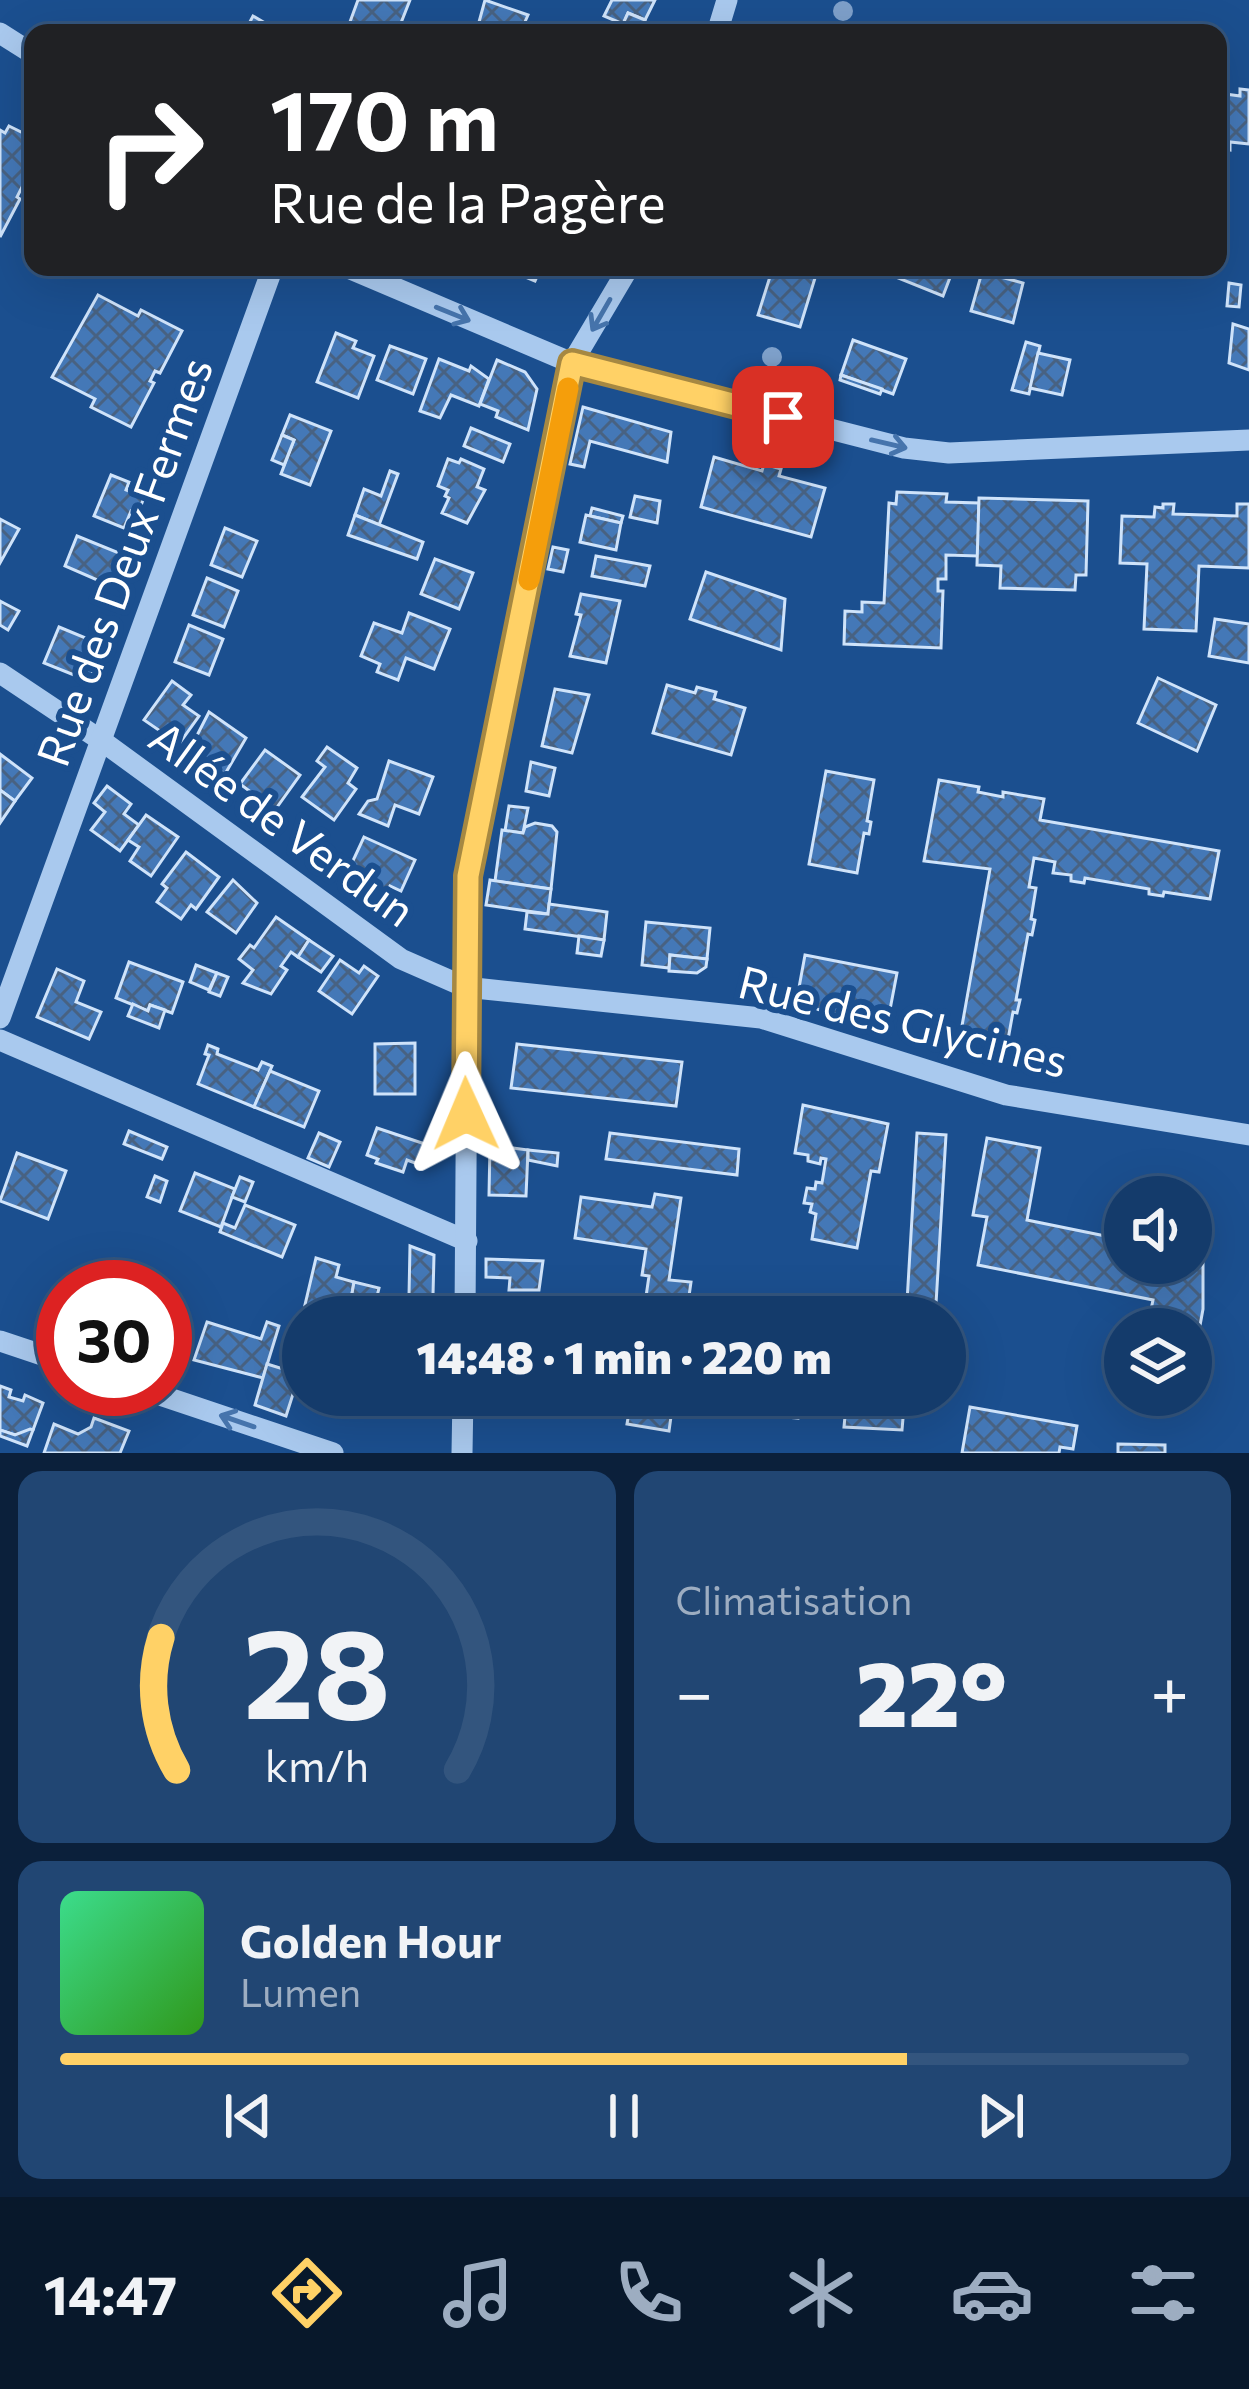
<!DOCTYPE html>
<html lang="fr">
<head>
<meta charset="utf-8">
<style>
	body { margin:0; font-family:Commissioner,sans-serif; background:#214673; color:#f1f3f6; height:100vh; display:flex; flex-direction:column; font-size:45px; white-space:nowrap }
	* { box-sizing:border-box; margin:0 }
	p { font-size:39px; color:#9dadc1 }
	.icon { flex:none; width:66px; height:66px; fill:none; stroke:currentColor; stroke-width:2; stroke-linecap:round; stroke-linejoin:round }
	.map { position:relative; height:1453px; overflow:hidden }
	.drawer { display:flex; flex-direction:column; gap:18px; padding:18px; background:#0b203b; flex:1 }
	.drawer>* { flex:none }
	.top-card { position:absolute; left:24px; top:24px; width:1203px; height:252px; border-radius:24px; box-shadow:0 12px 48px #0002,0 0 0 3px #33557e; background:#202124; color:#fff; overflow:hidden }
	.tools { position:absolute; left:1104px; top:1176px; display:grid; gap:24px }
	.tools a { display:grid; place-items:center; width:108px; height:108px; border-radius:50%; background:#143b6b; box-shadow:0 12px 48px #0002,0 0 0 3px #33557e; font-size:60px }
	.speed { position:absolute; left:36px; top:1260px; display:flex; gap:24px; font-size:60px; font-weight:700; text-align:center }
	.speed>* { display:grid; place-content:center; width:156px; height:156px; border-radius:50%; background:#143b6b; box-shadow:0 12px 48px #0002,0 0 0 3px #33557e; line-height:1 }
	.speed .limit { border:18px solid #d22; background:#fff; color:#111 }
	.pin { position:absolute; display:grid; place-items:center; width:102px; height:102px; color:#fff; margin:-51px; border-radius:24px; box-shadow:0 6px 18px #0006 }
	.me { position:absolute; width:132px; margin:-66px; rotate:359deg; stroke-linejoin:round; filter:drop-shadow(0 0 9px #0008) }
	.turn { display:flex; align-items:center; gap:42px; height:252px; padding:0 48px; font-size:54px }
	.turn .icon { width:156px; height:156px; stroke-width:2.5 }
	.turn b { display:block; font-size:84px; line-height:102px }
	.big { font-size:90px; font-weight:800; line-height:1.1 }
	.drawer .tile { flex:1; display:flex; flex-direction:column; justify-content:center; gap:18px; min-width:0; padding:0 42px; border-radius:24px; background:#214673 }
	.drawer .dial { align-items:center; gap:0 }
	.dial svg { height:312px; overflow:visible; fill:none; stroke:#33557e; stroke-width:7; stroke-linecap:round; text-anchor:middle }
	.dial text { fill:#f1f3f6; stroke:none }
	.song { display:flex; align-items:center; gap:36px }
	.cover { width:144px; height:144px; border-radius:18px; background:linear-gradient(135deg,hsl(150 70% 55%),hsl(110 70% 35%)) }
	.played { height:12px; border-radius:6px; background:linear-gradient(90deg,#ffd166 75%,#33557e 75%) }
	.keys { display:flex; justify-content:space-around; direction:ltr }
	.heat { display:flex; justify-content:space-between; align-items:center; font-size:66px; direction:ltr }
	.drawer .tiles { flex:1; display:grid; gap:18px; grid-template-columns:1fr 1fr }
	.tile:last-child { grid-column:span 2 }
	.trip { position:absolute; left:282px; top:1296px; width:684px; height:120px; border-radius:60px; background:#143b6b; box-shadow:0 12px 48px #0002,0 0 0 3px #33557e; font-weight:800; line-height:120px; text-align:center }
	.dock { display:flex; height:192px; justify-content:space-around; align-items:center; background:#08182b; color:#9dadc1 }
	.dock .icon { width:84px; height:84px }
	.dock .on { color:#ffd166 }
	.dock b { font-size:54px; color:#f1f3f6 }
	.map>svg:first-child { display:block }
	.building { fill:url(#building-cross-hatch); stroke:#cfe3fa; stroke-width:3 }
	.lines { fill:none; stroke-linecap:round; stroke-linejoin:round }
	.minor { stroke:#a9c9ee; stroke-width:21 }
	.tree { fill:#7ea0ca }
	.oneway { stroke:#4674ac }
	.route-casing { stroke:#a68842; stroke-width:30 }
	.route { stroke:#ffd166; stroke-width:21 }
	.slow { stroke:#f59e0b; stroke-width:21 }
	.labels { text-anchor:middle; stroke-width:12; stroke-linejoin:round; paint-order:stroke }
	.street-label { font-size:45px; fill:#fff; stroke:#1b4f8f }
</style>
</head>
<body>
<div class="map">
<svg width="1249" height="1453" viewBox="0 0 1249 1453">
	<defs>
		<pattern id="building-cross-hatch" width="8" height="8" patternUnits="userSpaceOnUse" patternTransform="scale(3)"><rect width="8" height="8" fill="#4478b7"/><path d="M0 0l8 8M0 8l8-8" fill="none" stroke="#486282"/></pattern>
	</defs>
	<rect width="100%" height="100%" fill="#1b4f8f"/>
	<g class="building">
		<polygon points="358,0 410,0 397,33 356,33 347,30"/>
		<polygon points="485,0 528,15 520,33 476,33"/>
		<polygon points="612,0 655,0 645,20 628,13 623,24 604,16"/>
		<polygon points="628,13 645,20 639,32 623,24"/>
		<polygon points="253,16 282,33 244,33"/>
		<polygon points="1240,89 1249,90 1249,144 1230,142 1230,150 1218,148 1218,93 1240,96"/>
		<polygon points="9,126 33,138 33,176 26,189 22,187 17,197 20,199 0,237 0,130 5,133"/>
		<polygon points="501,267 541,267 535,281"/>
		<polygon points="773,267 815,278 800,327 758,315"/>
		<polygon points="902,267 954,267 943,296 898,278"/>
		<polygon points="982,272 1023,283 1013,323 971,311"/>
		<polygon points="1229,283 1241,285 1239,307 1227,306"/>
		<polygon points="98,295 138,316 141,310 182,331 160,373 155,371 150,381 154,383 131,427 91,407 95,399 52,377"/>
		<polygon points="1233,324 1249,329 1249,370 1229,363"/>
		<polygon points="336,333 356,341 353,348 374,356 358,398 317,382"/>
		<polygon points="853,340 906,359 893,394 841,375"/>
		<polygon points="1026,342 1040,346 1029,394 1012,390"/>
		<polygon points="390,346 426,359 413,394 377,380"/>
		<polygon points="1038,353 1070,360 1062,395 1030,388"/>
		<polygon points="439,359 469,371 471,366 489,379 479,406 451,395 440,418 420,411"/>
		<polygon points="497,360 525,372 537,389 528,430 496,417 498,411 480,404"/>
		<polygon points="841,375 882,389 880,394 840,380"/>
		<polygon points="583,407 671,432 667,462 590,441 584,467 570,464"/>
		<polygon points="290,415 331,431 310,485 281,474 294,440 282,435"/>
		<polygon points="471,428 510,444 503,462 464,446"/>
		<polygon points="282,435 294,440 284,465 272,460"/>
		<polygon points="714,457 762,471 764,464 781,469 779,476 825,488 811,537 701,507"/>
		<polygon points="448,459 459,463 461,459 484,469 477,487 485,490 467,523 442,513 449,498 445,496 448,490 438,486"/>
		<polygon points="390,471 398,474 379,525 355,515 364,489 381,496"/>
		<polygon points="111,475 129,482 126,490 144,497 138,514 131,511 124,528 94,516"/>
		<polygon points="897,492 947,494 946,502 979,503 978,556 946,555 946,579 938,579 938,591 943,591 941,648 844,644 845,611 862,612 862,602 884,603 889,503 896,504"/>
		<polygon points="635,496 660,501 657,523 630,517"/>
		<polygon points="979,498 1088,501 1086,575 1076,575 1075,590 1000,588 1001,566 977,565"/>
		<polygon points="1163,504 1174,504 1173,514 1237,516 1237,504 1249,504 1249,568 1199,566 1196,631 1144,629 1147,564 1120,563 1122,516 1154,517 1155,507 1163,508"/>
		<polygon points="592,508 623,516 621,523 590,516"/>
		<polygon points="355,515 423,542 417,559 348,535"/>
		<polygon points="586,515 621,523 616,550 580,542"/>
		<polygon points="0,519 19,529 0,563"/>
		<polygon points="225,528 257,541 242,577 211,565"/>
		<polygon points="77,536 124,555 111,586 65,566"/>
		<polygon points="553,547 568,550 563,572 548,569"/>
		<polygon points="596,556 650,566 645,586 592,576"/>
		<polygon points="435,559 473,573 459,609 421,594"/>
		<polygon points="706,572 785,599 781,650 690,619"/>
		<polygon points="207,578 238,591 224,627 193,615"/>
		<polygon points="581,594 620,601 606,663 570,656 581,615 576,614"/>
		<polygon points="0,601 19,611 8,630 0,625"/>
		<polygon points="409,613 450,629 434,669 406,658 398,680 377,672 380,664 361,656 374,623 402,633"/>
		<polygon points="1215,619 1249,624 1249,663 1209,656"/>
		<polygon points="189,625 223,639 209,675 175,662"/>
		<polygon points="59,627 93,641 79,677 44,663"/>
		<polygon points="87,657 97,662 89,681 79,677"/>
		<polygon points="1158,678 1216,705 1197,751 1138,723"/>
		<polygon points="172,681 191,695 183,705 199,716 179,744 144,720"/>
		<polygon points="667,685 695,693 697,687 716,692 714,699 745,708 731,755 653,733"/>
		<polygon points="555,689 589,695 572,753 542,746"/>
		<polygon points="209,712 246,738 225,774 190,749"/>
		<polygon points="327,747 357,768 348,783 356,789 334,820 302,797 325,767 317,761"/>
		<polygon points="265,750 300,775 275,810 240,784"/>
		<polygon points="0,754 32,778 15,801 0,790"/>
		<polygon points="389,761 433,777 419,814 395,805 388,826 359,814 368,801 377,799"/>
		<polygon points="531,762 555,768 549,796 526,791"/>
		<polygon points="826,771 874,780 867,821 871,822 869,834 864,833 857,873 809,864"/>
		<polygon points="939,780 979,787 978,792 1003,797 1003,792 1044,799 1040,820 1219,851 1210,899 1164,892 1163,896 1149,894 1149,889 1085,878 1084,883 1071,881 1071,875 1053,873 1055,862 1034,858 1029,887 1036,888 1031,919 1035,920 1032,935 1028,934 1016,1000 1020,1000 1017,1013 1013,1012 1007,1045 960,1037 990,869 924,861"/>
		<polygon points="107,786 131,804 124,814 139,825 120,851 91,830 105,812 94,803"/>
		<polygon points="0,790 15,801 0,823"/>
		<polygon points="509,806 528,808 523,833 505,831"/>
		<polygon points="146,815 178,837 151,876 130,861 139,847 128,840"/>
		<polygon points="535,823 552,826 557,832 551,889 495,881 502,830 523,833 525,827"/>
		<polygon points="364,837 415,860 401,891 390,886 387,892 363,881 366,875 350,867"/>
		<polygon points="186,852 219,877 196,909 191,905 181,919 157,902 167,888 162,884"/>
		<polygon points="233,880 257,903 236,933 207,912"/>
		<polygon points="490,880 551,889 548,914 486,905"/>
		<polygon points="549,904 607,912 604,940 525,929 527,912 548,914"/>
		<polygon points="276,917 309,940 298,957 291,952 281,966 287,970 271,994 243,983 253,970 239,959 250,945 254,948"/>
		<polygon points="646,922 710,928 707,959 670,955 669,968 642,965"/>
		<polygon points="579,936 604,940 601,956 577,953"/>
		<polygon points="309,940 333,956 321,972 298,957"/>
		<polygon points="670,955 707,959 706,967 697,973 669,971"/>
		<polygon points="805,955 897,973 888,1020 850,1013 848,1017 796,1004"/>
		<polygon points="340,960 359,973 364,966 378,976 352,1014 319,991"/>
		<polygon points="129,962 183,982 172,1013 150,1005 148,1011 116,998"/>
		<polygon points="196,965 217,973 209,990 190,982"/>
		<polygon points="57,969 84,981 76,1002 101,1012 89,1039 37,1017"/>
		<polygon points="217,973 228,977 220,996 209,992"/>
		<polygon points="133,1004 148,1011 150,1005 165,1010 159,1028 128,1016"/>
		<polygon points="415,1043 415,1094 375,1094 375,1044"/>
		<polygon points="517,1044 682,1062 676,1106 511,1088"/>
		<polygon points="208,1045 218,1049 217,1054 258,1070 262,1062 272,1066 254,1107 198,1084 209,1055 205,1054"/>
		<polygon points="270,1071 319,1091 304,1127 254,1107"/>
		<polygon points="803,1105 888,1124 879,1172 871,1171 857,1248 812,1239 816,1214 810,1212 812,1204 804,1203 807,1188 815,1189 816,1182 822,1183 826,1159 821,1158 820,1164 808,1161 808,1155 795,1153"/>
		<polygon points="377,1128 425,1144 418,1164 407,1160 403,1172 376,1163 378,1159 367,1155"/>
		<polygon points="129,1131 167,1147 162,1159 124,1144"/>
		<polygon points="319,1133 340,1142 329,1167 308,1158"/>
		<polygon points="610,1133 739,1149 737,1175 606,1159"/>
		<polygon points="917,1133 946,1135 936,1304 907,1302"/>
		<polygon points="987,1138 1040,1148 1027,1220 1125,1240 1125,1263 1191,1263 1191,1253 1203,1255 1203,1309 1197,1342 1200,1343 1191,1368 1191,1329 1147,1329 1153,1300 978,1265 987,1217 973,1215"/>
		<polygon points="490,1145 528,1150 526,1196 489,1195"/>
		<polygon points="528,1150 558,1153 557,1166 528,1160"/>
		<polygon points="17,1153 66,1171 48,1219 0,1201"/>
		<polygon points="195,1173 235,1189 221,1227 180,1211"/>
		<polygon points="155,1176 167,1181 160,1202 147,1197"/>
		<polygon points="240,1177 253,1182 245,1202 232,1197"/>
		<polygon points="655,1194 681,1198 669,1280 691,1282 686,1317 643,1317 649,1276 642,1275 646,1249 575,1238 581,1197 652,1207"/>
		<polygon points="245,1205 295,1225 282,1257 220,1232 223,1223 235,1228"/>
		<polygon points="410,1246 434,1255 433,1295 409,1296"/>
		<polygon points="316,1258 339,1265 336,1277 354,1282 348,1317 304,1309"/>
		<polygon points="486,1259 543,1261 539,1290 509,1290 510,1278 486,1277"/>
		<polygon points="113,1270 156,1287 106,1287"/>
		<polygon points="354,1282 379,1288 372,1317 348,1317"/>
		<polygon points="207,1322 261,1339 267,1322 279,1326 263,1378 194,1360"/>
		<polygon points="267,1364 303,1375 303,1395 312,1395 310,1399 293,1394 286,1416 255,1405"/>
		<polygon points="0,1386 11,1390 9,1397 23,1401 25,1395 43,1403 33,1430 15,1435 0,1430"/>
		<polygon points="370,1395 406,1395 405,1402 370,1401"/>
		<polygon points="632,1395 674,1395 669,1431 627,1424"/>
		<polygon points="745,1395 800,1395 798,1418 744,1413"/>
		<polygon points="847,1395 905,1395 902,1430 844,1427"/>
		<polygon points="970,1407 1077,1426 1073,1449 1060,1447 1059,1453 962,1453"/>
		<polygon points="94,1418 129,1431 120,1453 44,1453 54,1424 78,1434 91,1427"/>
		<polygon points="30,1429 33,1430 27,1446 0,1436 0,1430 15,1435"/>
		<polygon points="1118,1444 1165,1445 1165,1453 1118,1453"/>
	</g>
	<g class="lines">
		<g class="minor">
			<polyline points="0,33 33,54"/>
			<polyline points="717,33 727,0"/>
			<polyline points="346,267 572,363 904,448 949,453 1249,440"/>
			<polyline points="0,673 102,741 401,959 465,987 761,1018 1006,1095 1249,1135"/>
			<polyline points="0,1018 273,267"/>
			<polyline points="0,1040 467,1241"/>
			<polyline points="465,1317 468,876 572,363 629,267"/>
			<polyline points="0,1341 63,1362"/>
			<polyline points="142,1389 333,1453"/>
			<polyline points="462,1453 463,1395"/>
		</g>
	</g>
	<g class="tree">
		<circle cx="843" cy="11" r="10"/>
		<circle cx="772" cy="357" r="10"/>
	</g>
	<defs><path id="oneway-shaft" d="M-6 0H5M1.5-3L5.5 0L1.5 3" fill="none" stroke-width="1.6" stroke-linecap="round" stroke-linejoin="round" transform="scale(3)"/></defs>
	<g class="oneway">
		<use href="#oneway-shaft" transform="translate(453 314) rotate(22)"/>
		<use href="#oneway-shaft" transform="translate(601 315) rotate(120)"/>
		<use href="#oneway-shaft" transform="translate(889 444) rotate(13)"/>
		<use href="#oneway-shaft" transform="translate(237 1421) rotate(-161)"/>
	</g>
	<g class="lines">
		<g class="route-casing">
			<polyline id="route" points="466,1114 468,876 572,363 783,417"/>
		</g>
		<use href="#route" class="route"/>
		<polyline class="slow" points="529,580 568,388"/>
	</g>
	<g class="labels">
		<g class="street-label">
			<text transform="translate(125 562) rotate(-70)" y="16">Rue des Deux Fermes</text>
			<text transform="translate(282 824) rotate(36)" y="16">Allée de Verdun</text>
			<text transform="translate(903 1022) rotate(14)" y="16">Rue des Glycines</text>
		</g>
	</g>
</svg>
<div class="tools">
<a><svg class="icon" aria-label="sound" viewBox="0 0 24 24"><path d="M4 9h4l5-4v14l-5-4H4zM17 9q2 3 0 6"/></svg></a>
<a><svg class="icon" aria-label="layers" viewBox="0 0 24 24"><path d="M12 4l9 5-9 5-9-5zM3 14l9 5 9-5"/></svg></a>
</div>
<div class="speed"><div class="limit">30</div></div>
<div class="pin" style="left:783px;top:417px;background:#d93025"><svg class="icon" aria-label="arrive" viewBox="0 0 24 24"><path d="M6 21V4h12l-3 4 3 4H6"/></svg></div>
<svg class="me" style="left:466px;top:1114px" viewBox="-20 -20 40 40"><path d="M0-17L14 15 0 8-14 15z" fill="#ffd166" stroke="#fff" stroke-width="4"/></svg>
<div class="trip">14:48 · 1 min · 220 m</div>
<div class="top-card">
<div class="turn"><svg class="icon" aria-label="right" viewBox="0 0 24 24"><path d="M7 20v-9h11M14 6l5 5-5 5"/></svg><div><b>170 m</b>Rue de la Pagère</div></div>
</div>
</div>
<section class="drawer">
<div class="tiles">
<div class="tile dial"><svg viewBox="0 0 100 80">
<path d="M14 69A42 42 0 1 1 86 69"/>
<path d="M14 69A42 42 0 0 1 10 35" stroke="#ffd166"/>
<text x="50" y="56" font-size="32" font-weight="700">28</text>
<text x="50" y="72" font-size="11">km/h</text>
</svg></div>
<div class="tile"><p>Climatisation</p>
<div class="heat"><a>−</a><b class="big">22°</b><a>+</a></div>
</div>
<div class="tile">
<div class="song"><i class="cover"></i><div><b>Golden Hour</b><p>Lumen</p></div></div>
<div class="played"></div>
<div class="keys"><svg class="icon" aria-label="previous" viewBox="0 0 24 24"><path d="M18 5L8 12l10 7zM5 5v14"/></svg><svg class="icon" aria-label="pause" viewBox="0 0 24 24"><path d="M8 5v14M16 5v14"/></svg><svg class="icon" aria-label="next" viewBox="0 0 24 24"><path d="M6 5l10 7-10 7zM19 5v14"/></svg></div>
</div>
</div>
</section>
<nav class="dock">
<b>14:47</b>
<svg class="icon on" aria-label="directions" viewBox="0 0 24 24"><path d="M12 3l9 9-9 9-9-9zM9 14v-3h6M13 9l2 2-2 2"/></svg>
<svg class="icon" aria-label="music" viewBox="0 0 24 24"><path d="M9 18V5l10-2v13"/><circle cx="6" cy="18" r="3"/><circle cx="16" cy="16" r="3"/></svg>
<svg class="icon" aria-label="phone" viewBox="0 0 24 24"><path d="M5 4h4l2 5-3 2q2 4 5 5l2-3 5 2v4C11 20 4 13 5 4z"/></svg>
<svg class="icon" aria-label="climate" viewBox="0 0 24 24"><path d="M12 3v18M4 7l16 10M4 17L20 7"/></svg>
<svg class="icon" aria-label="car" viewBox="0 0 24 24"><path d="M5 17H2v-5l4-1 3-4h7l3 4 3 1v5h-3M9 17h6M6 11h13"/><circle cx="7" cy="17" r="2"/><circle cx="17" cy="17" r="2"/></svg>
<svg class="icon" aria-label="filters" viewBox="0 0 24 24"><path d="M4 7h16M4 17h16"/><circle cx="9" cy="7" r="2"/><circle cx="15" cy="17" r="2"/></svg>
</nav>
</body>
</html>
